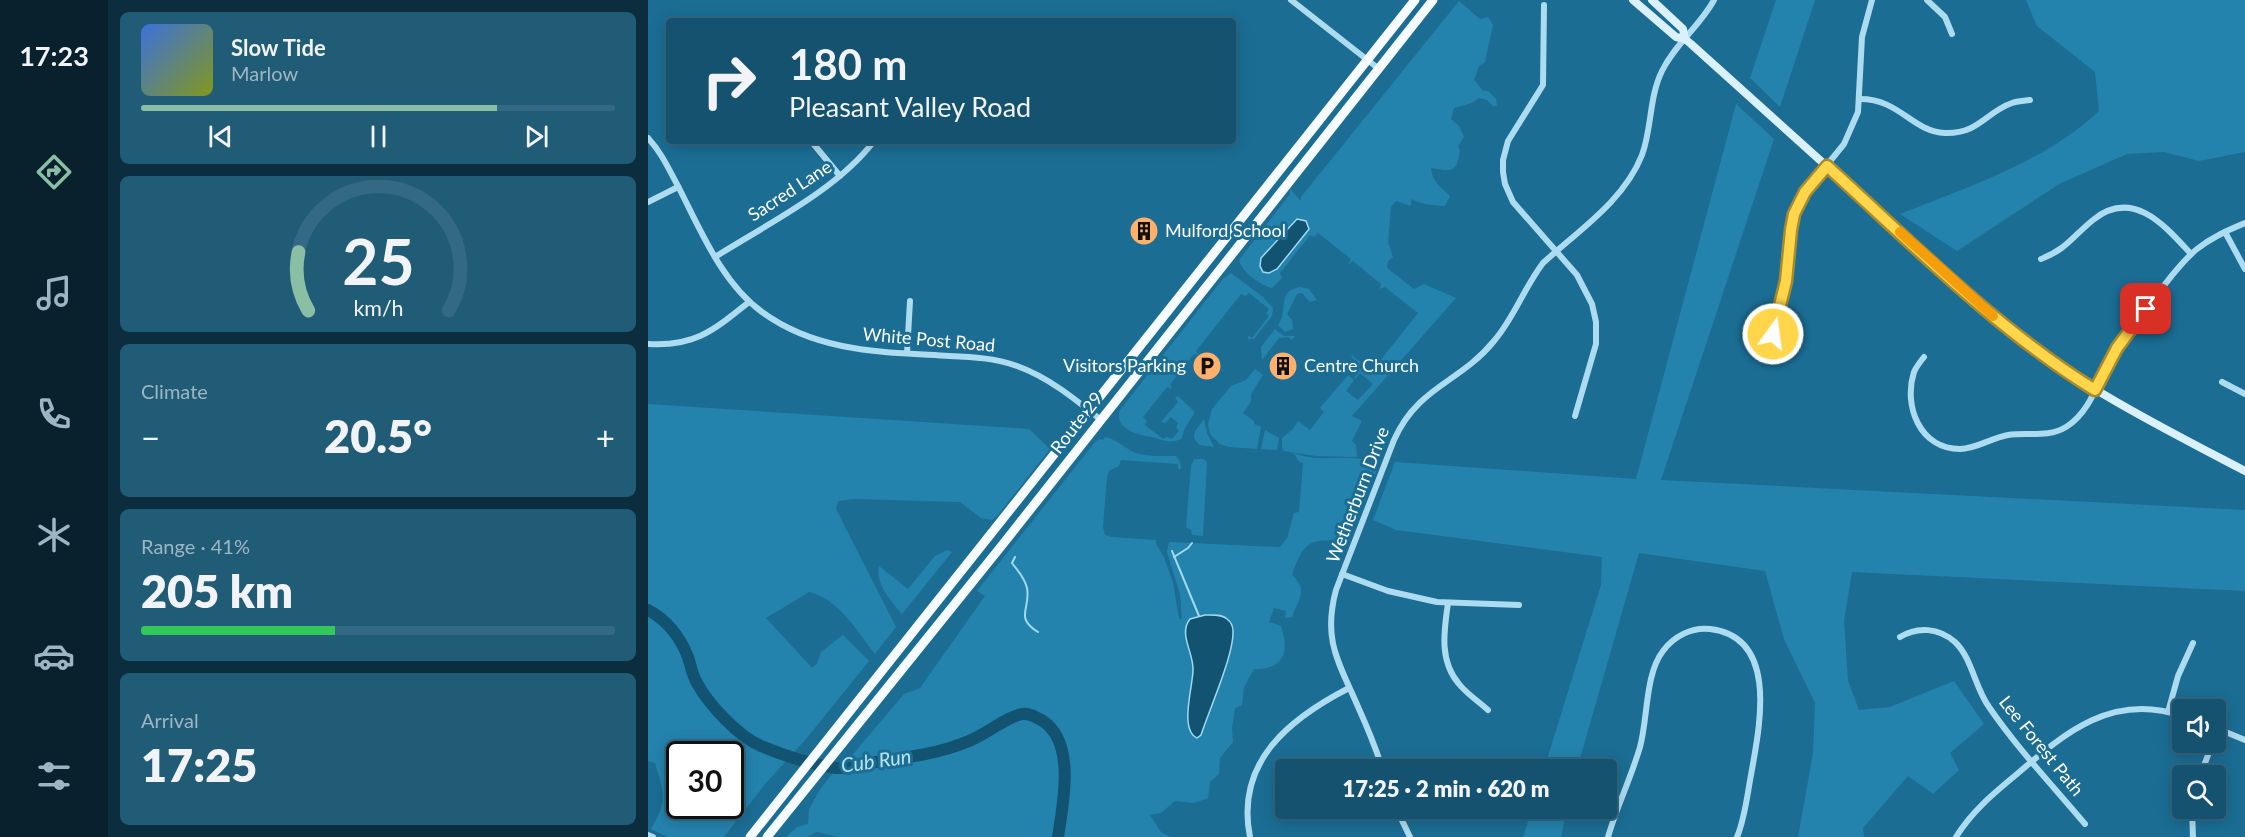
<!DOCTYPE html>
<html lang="en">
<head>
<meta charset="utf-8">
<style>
	body { margin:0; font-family:Lato,sans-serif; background:#215c77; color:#f1f3f6; height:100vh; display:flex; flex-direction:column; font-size:22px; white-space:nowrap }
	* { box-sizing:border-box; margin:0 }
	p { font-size:20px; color:#9db6c3 }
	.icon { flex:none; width:33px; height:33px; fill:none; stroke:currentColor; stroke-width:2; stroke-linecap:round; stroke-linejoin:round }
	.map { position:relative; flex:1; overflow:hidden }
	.panel { display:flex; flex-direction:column; gap:12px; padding:12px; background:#0b2d3d; width:540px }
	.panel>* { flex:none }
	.hud { position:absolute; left:18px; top:18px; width:570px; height:126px; border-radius:6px; box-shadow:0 3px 15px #0003,0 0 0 2px #336982; background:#14526f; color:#f1f3f6; overflow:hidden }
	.controls { position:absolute; left:1524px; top:699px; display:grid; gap:12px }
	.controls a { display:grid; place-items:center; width:54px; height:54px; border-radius:6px; background:#14526f; box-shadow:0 3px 15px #0003,0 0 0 2px #336982; font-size:30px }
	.speed { position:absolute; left:18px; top:741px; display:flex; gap:12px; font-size:30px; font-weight:700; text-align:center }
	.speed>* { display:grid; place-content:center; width:78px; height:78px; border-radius:50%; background:#14526f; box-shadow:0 3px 15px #0003,0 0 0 2px #336982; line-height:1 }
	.speed .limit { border:3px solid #111; border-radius:9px; background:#fff; color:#111 }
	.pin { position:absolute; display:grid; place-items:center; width:51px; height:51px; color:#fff; margin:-26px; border-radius:12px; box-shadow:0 3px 9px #0006 }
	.me { position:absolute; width:66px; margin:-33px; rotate:14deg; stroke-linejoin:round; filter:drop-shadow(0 0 4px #0008) }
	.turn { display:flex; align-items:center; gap:21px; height:126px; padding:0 24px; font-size:27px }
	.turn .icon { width:78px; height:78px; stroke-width:2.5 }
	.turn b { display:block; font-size:42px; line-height:51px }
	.big { font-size:45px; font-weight:800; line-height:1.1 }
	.panel .widget { flex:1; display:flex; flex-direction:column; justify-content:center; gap:9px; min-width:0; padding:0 21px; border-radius:9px; background:#215c77 }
	.panel .dial { align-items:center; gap:0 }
	.dial svg { height:156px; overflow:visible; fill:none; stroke:#336982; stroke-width:7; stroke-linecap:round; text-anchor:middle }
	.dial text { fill:#f1f3f6; stroke:none }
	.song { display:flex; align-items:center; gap:18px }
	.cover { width:72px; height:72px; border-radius:9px; background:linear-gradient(135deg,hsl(220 70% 55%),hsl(70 70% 35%)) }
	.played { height:6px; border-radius:3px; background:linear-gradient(90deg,#8abfa5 75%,#336982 75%) }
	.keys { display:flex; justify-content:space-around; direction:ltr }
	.heat { display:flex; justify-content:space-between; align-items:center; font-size:33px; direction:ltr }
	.charge { height:9px; border-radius:4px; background:linear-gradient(90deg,#34c759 41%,#336982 0) }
	.trip { position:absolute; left:627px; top:759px; width:342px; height:60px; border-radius:6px; background:#14526f; box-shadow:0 3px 15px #0003,0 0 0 2px #336982; font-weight:800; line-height:60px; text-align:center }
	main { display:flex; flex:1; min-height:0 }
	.dock { display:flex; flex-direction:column; width:108px; justify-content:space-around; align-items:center; background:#08212c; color:#9db6c3 }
	.dock .icon { width:42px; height:42px }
	.dock .selected { color:#8abfa5 }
	.dock b { font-size:27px; color:#f1f3f6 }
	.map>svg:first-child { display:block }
	.green { fill:#2483ad; fill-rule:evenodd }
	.water { fill:#125372; stroke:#a0d9f1; stroke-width:1.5 }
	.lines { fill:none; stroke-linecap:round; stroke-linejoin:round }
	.stream { stroke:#a0d9f1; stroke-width:2 }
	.river { stroke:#125372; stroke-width:12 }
	.street { stroke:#addbef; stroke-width:6 }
	.secondary { stroke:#daf0fb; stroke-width:8 }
	.primary { stroke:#f5fbff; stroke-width:9 }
	.route-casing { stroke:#a68a30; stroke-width:15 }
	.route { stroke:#ffd54a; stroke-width:10 }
	.slow { stroke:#f59e0b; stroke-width:10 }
	.labels { text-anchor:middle; stroke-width:6; stroke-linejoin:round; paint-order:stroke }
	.street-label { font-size:18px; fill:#fff; stroke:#1b6d94 }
	.poi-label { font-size:18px; fill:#fff; stroke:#1b6d94; text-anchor:start }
	.water-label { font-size:20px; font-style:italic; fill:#b9e4f6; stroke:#1b6d94 }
</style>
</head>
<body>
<main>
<nav class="dock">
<b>17:23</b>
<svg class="icon selected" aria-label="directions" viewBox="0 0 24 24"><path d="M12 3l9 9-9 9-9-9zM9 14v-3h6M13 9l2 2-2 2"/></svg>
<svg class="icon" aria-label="music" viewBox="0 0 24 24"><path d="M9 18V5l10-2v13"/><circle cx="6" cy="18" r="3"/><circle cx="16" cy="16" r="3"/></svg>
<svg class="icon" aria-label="phone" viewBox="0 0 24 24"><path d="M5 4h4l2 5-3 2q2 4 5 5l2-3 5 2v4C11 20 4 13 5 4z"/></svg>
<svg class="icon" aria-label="climate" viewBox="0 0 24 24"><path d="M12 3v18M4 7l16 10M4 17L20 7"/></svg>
<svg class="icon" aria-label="car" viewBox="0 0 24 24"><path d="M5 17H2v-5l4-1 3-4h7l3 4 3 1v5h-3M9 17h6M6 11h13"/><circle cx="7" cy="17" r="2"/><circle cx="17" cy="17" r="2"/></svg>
<svg class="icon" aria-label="filters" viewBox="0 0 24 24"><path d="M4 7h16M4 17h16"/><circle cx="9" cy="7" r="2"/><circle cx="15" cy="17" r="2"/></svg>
</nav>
<section class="panel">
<div class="widget">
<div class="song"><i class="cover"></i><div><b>Slow Tide</b><p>Marlow</p></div></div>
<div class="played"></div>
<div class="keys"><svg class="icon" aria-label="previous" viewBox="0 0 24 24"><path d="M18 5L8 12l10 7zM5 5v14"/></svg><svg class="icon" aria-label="pause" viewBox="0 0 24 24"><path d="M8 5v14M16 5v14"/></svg><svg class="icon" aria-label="next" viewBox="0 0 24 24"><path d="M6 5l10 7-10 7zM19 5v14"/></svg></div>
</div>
<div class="widget dial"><svg viewBox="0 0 100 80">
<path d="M14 69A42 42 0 1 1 86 69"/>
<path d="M14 69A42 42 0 0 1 9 39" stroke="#8abfa5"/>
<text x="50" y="56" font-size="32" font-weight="700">25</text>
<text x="50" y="72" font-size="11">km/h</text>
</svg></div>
<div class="widget"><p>Climate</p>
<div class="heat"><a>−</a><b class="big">20.5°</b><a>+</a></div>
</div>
<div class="widget"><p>Range · 41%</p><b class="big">205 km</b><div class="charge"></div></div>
<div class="widget"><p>Arrival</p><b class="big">17:25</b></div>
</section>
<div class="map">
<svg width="1597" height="837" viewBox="0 0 1597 837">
	<rect width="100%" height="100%" fill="#1b6d94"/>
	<g class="green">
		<polygon points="1128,0 1167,0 1132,107 1102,78"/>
		<path d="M1378 0H1597V152L1551 161 1516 152 1479 154 1411 184 1309 251 1252 214C1320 187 1397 162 1451 111L1447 72 1389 26Z"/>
		<path d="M811 1 832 19 840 17 845 25 837 62 831 66 826 80 835 91H840L848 99 849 106H845L839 100 831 98 824 103 806 108 803 119 811 126 816 137 810 146C813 154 812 148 811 156 808 175 799 170 783 168 784 182 793 187 802 196L797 206C784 205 775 205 763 199V206L748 201 743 207 740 243 745 257 740 261 739 268 766 289 776 284 808 298 704 416 714 421 704 441 708 445 709 457 668 456 636 451 634 448V438L645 429 650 421 662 430 676 412 672 408 700 375 706 380 698 391 710 400 725 384 712 373 707 379 706 378 711 371 710 362 703 357 706 353 705 356 724 371 770 313 737 287 732 289 733 284 705 261 700 265 703 259 670 233 666 237 662 235 632 273 634 278 624 288C613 286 593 271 591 260L642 194V189L653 201V197Z"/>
		<polygon points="1088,104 1126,139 1013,480 1597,510 1597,591 1204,572 1196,621 1200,681 1211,710 1242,707 1306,681 1336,724 1302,753 1311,770 1285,794 1260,776 1215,828 1216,837 1150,837 1165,753 1167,703 1136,639 1117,571 991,553 929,769 896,769 953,585 954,557 748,530 725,520 747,462 988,479"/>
		<path d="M583 273 615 297 625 308 624 316 606 339H600V336L604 338 621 316 618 313 621 309 601 293 597 296 593 294 548 351 551 355 546 354 522 384 524 389 519 387 495 417 499 421 497 425 515 439 519 437 524 439 531 431 528 428 530 423 523 417 517 423 513 422 530 402 527 398 530 396 547 412 536 430 534 438C532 439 529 441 526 441 518 443 510 438 503 437 488 434 466 429 472 410L574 280Z"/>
		<path d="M652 287 661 289 669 300 662 302 654 293 649 294 639 314 644 320 645 329 637 332 630 325C641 311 628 291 652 287Z"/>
		<polygon points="627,329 636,336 647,336 644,340 640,337 631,338 614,360 613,347"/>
		<polygon points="607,369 615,375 603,394 603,402 595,413 606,421 606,424 613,427 609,449 581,447 572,444 562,434 560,424 564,409 583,386 598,380"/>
		<path d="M0 404 381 429 402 449 349 516 344 520 333 518 312 502 206 499 190 501 188 509 248 627 227 654C208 630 191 599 161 592L118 618 164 668 169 664 173 652 195 635 221 661 158 739 118 783 76 837H20L3 829C20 799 16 795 7 763L0 761ZM82 754V806H32V754Z"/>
		<polygon points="556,419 559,433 566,447 551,445 546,438 547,431"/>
		<polygon points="617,430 631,438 629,450 613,449"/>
		<path d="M457 437C469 439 477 449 488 453 501 457 514 456 528 456L532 462 533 469H530V464L473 460 471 466 461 471 459 477 455 527 457 535 464 537 508 540V544L516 557 525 583 531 619 534 618 532 594 519 552 521 542 632 547 639 538 646 513 651 512 655 463 650 461 648 456 645 453C653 455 661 458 669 458 687 459 717 454 730 467L701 542C664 539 657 537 644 575 661 591 650 599 644 617L637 618 638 611 626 608 621 622 633 626C642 653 636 669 606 669L596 687 594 705 587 708 584 728 585 742 572 758 571 774 562 782 560 798 546 803 527 801 513 813 502 815 513 832 522 837H190L169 832 159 837H138L149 827 160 824 161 809 173 788 193 763 206 753 256 694 272 688 337 596 329 591 448 441 452 439 455 440Z"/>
		<polygon points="546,459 555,459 559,462 555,536 544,535 543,530 538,527 543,466"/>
		<path d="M299 550 304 552 254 614C243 601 227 584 231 566L260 589 287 556Z"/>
		<polygon points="884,809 919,809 913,837 875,837"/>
	</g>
	<g class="water">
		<polygon points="649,219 658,221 661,229 629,269 621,273 615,272 612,266 613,258"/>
		<path d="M557 615C564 615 574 614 579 619 583 622 585 627 585 631 586 655 561 710 553 735L549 738C531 730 545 686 545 670 546 653 530 634 542 619Z"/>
	</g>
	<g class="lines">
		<g class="stream">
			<polyline points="524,551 551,616"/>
			<path d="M367 557 364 563C370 571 377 578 379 588 383 609 366 617 390 632"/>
			<polyline points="526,557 540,548 544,543"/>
		</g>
		<path class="river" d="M0 610C19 620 32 637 40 657 43 666 44 675 49 683 61 705 90 736 113 746 137 756 162 764 188 768 198 769 209 765 219 763 254 758 288 755 321 741 335 736 362 715 374 714 382 713 388 717 395 721 428 743 415 804 410 837"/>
		<g class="street">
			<polyline points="643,0 731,69"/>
			<polyline points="1279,0 1297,17 1304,34"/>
			<polyline points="896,5 895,85 860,141 855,160 855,172 857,184 865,202 929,275 944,304 948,322 948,344 927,416"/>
			<path d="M1212 99C1252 99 1263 131 1297 133 1331 134 1338 112 1364 103 1369 101 1376 101 1382 100"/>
			<path d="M0 138C14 153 21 170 31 188 53 231 74 283 114 312 170 353 236 352 301 356 324 357 347 358 369 366 400 377 427 399 453 420"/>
			<polyline points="163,141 192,176"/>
			<polyline points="0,202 30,187"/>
			<polyline points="1577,232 1597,269"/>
			<path d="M67 257C119 224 189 190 226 141"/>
			<path d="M1393 259C1419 249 1425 236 1445 220 1485 187 1518 227 1543 254"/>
			<polyline points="1125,334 1139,281 1143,230 1146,214 1157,192 1196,144 1210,112 1214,37 1224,0"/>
			<path d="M0 344C47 347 66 330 101 302"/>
			<polyline points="259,353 262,301"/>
			<path d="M1276 357C1272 362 1268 367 1266 372 1255 406 1272 449 1312 449 1328 449 1343 438 1360 435 1379 432 1400 438 1418 427 1441 413 1450 383 1462 360 1475 336 1494 315 1510 293 1522 278 1534 261 1549 249 1564 237 1580 230 1597 223"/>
			<polyline points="1574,382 1597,394"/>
			<polyline points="694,574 740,591 789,602 871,605"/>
			<path d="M800 603C796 631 791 661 811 684 819 694 830 701 840 710"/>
			<path d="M1252 637C1270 626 1291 628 1307 642 1324 658 1327 688 1341 707 1369 748 1405 786 1437 824"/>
			<polyline points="1520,712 1530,676 1545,643"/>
			<polyline points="1568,728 1597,740"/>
			<path d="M735 770C728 749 720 729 711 709 692 664 674 642 688 590L746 440C770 386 812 383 846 341 866 318 876 288 895 263 930 231 976 201 994 155 1004 128 1001 97 1014 71 1027 44 1052 26 1066 0"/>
			<polyline points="1552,776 1565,742"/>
			<polyline points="748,808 762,837"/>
			<polyline points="1544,808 1545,837"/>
			<polyline points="0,835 5,837"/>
			<path d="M602 837C587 762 641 719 701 688"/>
			<path d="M960 837C969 806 983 778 992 747 1000 718 997 674 1015 651 1026 636 1044 627 1062 629 1132 637 1111 729 1103 775 1099 796 1097 818 1089 837"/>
			<path d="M1308 837C1324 811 1346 793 1369 774 1418 732 1465 692 1534 716"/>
		</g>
		<g class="secondary">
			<polyline points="985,0 1028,37 1037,39"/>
			<path d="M1004 0 1035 29 1037 39 1043 44 1344 315C1420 381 1509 425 1597 471"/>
		</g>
		<g class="primary">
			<polyline points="102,837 767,0"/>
			<polyline points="119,837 355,544 785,0"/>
		</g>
	</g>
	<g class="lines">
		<g class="route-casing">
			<path id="route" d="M1125 334 1138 281 1143 230 1146 214 1157 192 1179 166C1265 244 1348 329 1447 390L1469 348 1498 309"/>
		</g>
		<use href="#route" class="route"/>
		<polyline class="slow" points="1252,232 1345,316"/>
	</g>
	<defs>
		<g id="building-disc" transform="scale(1.5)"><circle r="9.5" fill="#ffb06b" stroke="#1b6d94"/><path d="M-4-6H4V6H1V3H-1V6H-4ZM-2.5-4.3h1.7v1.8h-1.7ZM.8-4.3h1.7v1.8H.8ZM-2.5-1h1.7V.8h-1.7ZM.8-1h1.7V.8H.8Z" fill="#111"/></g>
		<g id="parking-disc" transform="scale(1.5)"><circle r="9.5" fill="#ffb06b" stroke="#1b6d94"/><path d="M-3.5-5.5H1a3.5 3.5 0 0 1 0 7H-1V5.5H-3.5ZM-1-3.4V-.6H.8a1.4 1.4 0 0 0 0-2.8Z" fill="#111"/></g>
	</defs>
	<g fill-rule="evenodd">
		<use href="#building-disc" x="496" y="231"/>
		<use href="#parking-disc" x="559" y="366"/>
		<use href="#building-disc" x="635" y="366"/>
	</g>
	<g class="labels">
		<g class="street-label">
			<text transform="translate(142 191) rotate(-33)" y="6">Sacred Lane</text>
			<text transform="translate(281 340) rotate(5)" y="6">White Post Road</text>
			<text transform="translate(429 423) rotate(-52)" y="6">Route 29</text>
			<text transform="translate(710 495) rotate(-69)" y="6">Wetherburn Drive</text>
			<text transform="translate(1393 746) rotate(51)" y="6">Lee Forest Path</text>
		</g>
		<g class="poi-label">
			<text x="517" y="237">Mulford School</text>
			<text x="538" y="372" text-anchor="end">Visitors Parking</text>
			<text x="656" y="372">Centre Church</text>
		</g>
		<g class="water-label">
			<text transform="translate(228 761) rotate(-8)" y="7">Cub Run</text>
		</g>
	</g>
</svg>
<div class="controls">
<a><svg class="icon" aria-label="sound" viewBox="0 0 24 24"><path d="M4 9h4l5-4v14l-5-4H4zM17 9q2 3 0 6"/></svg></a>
<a><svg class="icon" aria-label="search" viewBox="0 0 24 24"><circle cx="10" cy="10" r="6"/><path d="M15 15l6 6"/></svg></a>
</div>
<div class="speed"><div class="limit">30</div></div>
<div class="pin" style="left:1498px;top:309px;background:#d93025"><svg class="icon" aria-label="arrive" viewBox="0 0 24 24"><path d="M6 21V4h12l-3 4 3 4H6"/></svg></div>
<svg class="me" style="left:1125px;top:334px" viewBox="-20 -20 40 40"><circle r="17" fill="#ffd54a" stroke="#fff" stroke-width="3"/><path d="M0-11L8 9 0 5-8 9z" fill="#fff"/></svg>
<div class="trip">17:25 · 2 min · 620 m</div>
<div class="hud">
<div class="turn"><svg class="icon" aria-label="right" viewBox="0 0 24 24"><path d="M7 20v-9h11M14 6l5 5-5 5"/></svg><div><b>180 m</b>Pleasant Valley Road</div></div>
</div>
</div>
</main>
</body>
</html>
